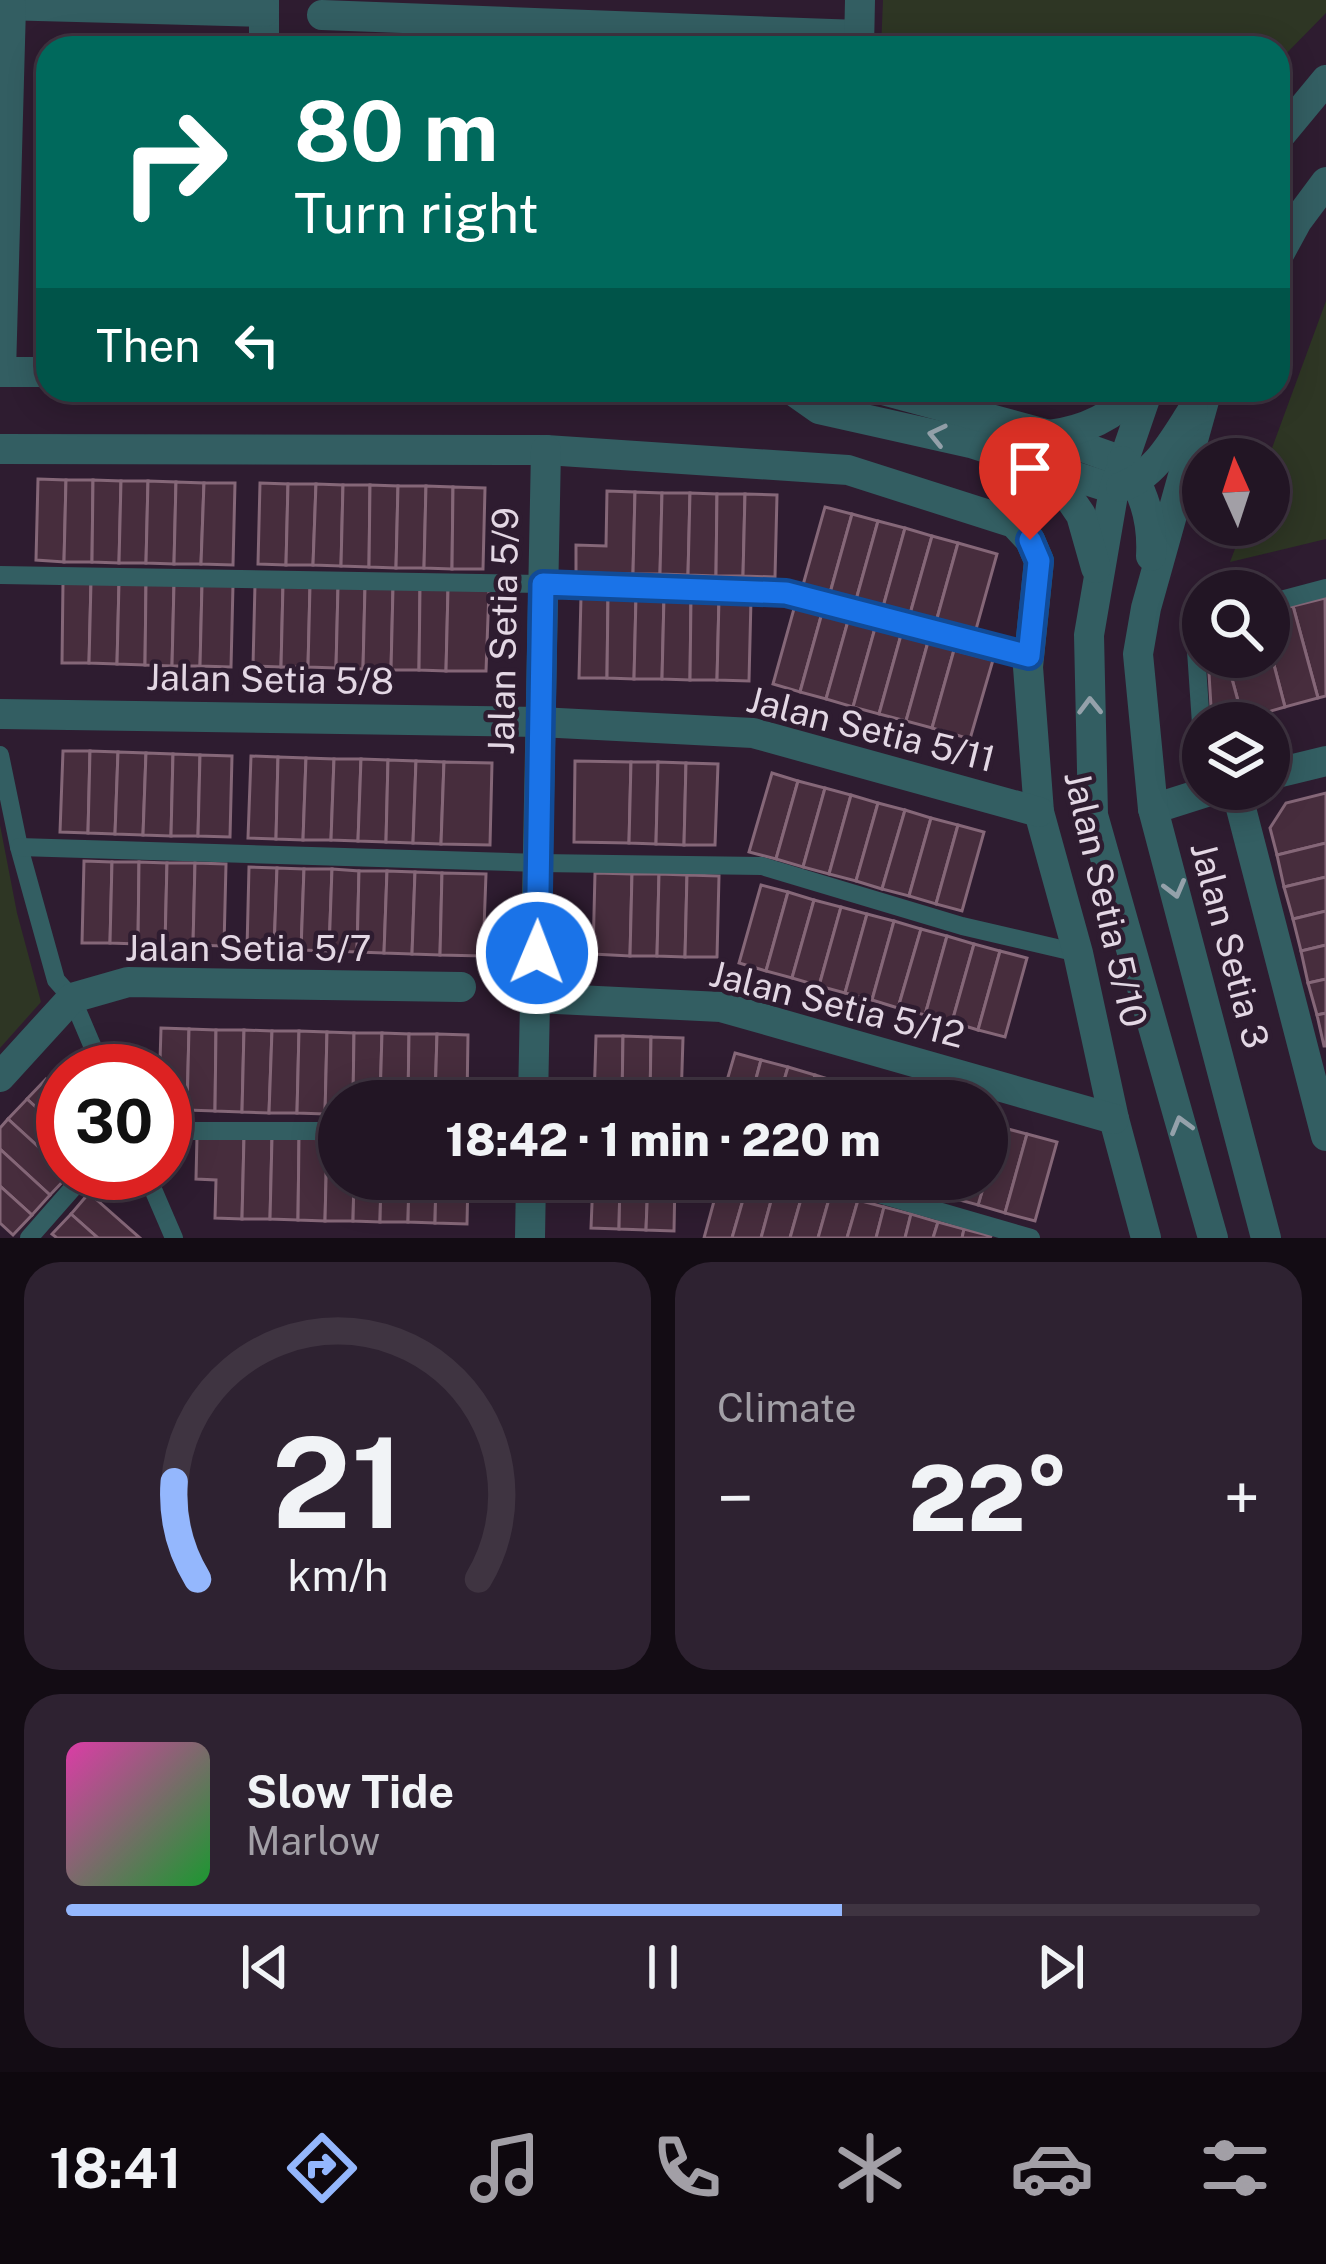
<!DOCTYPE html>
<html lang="en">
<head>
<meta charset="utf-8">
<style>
	body { margin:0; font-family:"Public Sans",sans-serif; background:#2e2231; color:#f1f3f6; height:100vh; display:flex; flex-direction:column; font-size:45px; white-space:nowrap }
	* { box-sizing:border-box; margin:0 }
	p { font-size:39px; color:#a29fa6 }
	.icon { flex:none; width:66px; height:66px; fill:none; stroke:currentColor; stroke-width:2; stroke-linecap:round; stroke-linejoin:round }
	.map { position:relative; height:1238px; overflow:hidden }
	.details { display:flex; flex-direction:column; gap:24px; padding:24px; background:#130c14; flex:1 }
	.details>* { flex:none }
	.banner { position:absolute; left:36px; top:36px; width:1254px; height:366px; border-radius:36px; box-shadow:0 6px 30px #0003,0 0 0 3px #3f3441; background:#00695c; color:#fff; overflow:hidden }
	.needle { width:78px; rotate:357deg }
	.fabs { position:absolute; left:1182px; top:438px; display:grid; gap:24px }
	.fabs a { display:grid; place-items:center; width:108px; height:108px; border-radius:50%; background:#221524; box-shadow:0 6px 30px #0003,0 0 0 3px #3f3441; font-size:60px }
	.speed { position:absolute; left:36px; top:1044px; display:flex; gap:24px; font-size:60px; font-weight:700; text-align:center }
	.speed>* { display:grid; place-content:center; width:156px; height:156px; border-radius:50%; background:#221524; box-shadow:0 6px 30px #0003,0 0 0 3px #3f3441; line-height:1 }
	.speed .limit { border:18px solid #d22; background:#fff; color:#111 }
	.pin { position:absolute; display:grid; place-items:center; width:102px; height:102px; color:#fff; margin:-123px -51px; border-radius:50% 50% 50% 0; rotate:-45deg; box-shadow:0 0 12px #0007 }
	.pin .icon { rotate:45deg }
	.me { position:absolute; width:132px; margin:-66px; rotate:1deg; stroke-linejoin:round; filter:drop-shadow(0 0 9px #0008) }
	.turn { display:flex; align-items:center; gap:42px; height:252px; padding:0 60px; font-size:54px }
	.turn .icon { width:156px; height:156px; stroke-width:2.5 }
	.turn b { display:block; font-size:84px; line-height:102px }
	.then { display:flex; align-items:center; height:114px; padding:0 60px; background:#0003; gap:24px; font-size:45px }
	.big { font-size:90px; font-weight:800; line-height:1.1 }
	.details .card { flex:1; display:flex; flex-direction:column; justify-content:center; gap:18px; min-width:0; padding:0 42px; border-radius:36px; background:#2e2231 }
	.details .dial { align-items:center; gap:0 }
	.dial svg { height:312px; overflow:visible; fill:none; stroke:#3f3441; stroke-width:7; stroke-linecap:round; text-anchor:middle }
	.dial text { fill:#f1f3f6; stroke:none }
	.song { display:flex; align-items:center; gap:36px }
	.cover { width:144px; height:144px; border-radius:18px; background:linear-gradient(135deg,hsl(320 70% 55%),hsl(130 70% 35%)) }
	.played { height:12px; border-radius:6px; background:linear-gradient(90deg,#94b7fd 65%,#3f3441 65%) }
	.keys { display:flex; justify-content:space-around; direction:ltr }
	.heat { display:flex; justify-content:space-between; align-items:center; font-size:66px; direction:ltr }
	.details .tiles { flex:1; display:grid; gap:24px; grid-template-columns:1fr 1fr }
	.card:last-child { grid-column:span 2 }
	.trip { position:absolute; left:318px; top:1080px; width:690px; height:120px; border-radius:60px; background:#221524; box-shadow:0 6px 30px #0003,0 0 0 3px #3f3441; font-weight:800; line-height:120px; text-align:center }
	.menu { display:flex; height:192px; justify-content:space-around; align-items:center; background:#0e080e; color:#a29fa6 }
	.menu .icon { width:84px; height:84px }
	.menu .on { color:#94b7fd }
	.menu b { font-size:54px; color:#f1f3f6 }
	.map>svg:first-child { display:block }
	.green { fill:#2e3624 }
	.building { fill:#472d3d; stroke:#856778; stroke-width:3 }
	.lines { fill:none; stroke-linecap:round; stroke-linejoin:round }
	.service { stroke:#335e62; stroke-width:18 }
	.minor { stroke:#335e62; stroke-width:30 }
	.tertiary { stroke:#335e62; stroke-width:30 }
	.oneway { stroke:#94a1aa }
	.route-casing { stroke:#114b97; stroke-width:30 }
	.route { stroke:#1a73e8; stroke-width:21 }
	.labels { text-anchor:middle; stroke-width:9; stroke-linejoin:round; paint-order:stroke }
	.street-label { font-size:36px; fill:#e3d7e4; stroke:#2e1c30 }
</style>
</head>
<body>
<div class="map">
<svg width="1326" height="1238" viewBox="0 0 1326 1238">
	<rect width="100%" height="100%" fill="#2e1c30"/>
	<g class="green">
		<polygon points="883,0 1326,0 1326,13 1278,62 1278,48 881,48"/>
		<polygon points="1326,301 1326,539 1230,562 1244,525 1269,525 1268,459"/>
		<polygon points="0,825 17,913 41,1002 0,1048"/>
	</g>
	<g class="building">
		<polygon points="38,479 66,480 64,562 36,560"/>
		<polygon points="66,480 93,480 92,562 64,562"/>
		<polygon points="93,480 121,481 119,563 92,562"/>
		<polygon points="121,481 148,481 146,563 119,563"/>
		<polygon points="148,481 176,482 174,564 146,563"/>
		<polygon points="176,482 204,483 201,564 174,564"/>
		<polygon points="204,483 235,483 233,565 201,564"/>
		<polygon points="260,483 288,484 286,565 258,564"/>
		<polygon points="288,484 316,484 313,565 286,565"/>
		<polygon points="316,484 343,485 341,566 313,565"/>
		<polygon points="343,485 370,485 369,567 341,566"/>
		<polygon points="370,485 398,486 396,568 369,567"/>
		<polygon points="398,486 426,486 424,568 396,568"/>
		<polygon points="426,486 453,487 452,569 424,568"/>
		<polygon points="453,487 485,488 483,569 452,569"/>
		<polygon points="607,491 635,492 633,574 576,573 576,545 606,546"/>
		<polygon points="635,492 662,493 660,574 633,574"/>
		<polygon points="662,493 690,493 688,575 660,574"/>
		<polygon points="690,493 717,494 716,576 688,575"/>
		<polygon points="717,494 745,494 743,576 716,576"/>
		<polygon points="745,494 777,495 775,577 743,576"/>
		<polygon points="825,507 852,514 830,593 803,585"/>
		<polygon points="852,514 878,521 856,600 830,593"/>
		<polygon points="878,521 905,528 883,607 856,600"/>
		<polygon points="905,528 932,536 910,614 883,607"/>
		<polygon points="932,536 958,543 936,622 910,614"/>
		<polygon points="958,543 997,554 975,633 936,622"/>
		<polygon points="63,582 91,582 89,663 62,663"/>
		<polygon points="91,582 119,583 117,664 89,663"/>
		<polygon points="119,583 146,583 145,665 117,664"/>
		<polygon points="146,583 174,584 172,666 145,665"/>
		<polygon points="174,584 202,585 200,666 172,666"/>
		<polygon points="255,584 283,585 281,667 253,666"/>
		<polygon points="202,585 233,585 231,667 200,666"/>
		<polygon points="283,585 310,586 308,667 281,667"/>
		<polygon points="310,586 338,587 336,668 308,667"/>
		<polygon points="338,587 365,587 363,669 336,668"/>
		<polygon points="365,587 393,588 391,670 363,669"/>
		<polygon points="393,588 420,588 419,670 391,670"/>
		<polygon points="420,588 448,589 446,671 419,670"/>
		<polygon points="448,589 489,590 486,671 446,671"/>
		<polygon points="581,596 608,596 607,678 579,678"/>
		<polygon points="608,596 636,597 634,679 607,678"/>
		<polygon points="636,597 664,597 662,679 634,679"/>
		<polygon points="664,597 691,598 690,680 662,679"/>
		<polygon points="691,598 719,599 717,680 690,680"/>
		<polygon points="1325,598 1326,696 1318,698 1293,606"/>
		<polygon points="719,599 751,599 749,681 717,680"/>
		<polygon points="795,605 822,613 800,692 773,684"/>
		<polygon points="1293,606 1318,698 1285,707 1269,646 1269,613"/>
		<polygon points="822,613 848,621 826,699 800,692"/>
		<polygon points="848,621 875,628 853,707 826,699"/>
		<polygon points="875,628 901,635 879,714 853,707"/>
		<polygon points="901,635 928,642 906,721 879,714"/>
		<polygon points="928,642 954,650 932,728 906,721"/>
		<polygon points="1269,646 1285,707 1243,719 1226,657 1269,657"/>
		<polygon points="954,650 993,660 970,739 932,728"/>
		<polygon points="1208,657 1226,657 1243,719 1212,723"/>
		<polygon points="63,751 90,751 88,833 60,832"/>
		<polygon points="90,751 118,752 115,834 88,833"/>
		<polygon points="118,752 146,753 143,835 115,834"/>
		<polygon points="146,753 173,754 171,836 143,835"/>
		<polygon points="173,754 200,755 198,836 171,836"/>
		<polygon points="200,755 232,756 230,837 198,836"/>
		<polygon points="251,756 278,757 276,839 248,838"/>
		<polygon points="278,757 306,758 303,840 276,839"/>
		<polygon points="306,758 334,759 331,840 303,840"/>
		<polygon points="334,759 361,759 358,841 331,840"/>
		<polygon points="361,759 388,760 386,842 358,841"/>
		<polygon points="388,760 416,761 413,843 386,842"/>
		<polygon points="416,761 444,762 441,844 413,843"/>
		<polygon points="575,761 631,762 629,843 574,842"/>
		<polygon points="444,762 492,763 490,845 441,844"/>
		<polygon points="631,762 658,762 656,844 629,843"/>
		<polygon points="658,762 686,763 684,845 656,844"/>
		<polygon points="686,763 718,764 715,845 684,845"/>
		<polygon points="772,773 798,781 776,859 749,852"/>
		<polygon points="798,781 825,788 803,867 776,859"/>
		<polygon points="825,788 851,795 829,874 803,867"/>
		<polygon points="1326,793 1326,843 1277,855 1270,828 1286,803"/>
		<polygon points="851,795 878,803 856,881 829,874"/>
		<polygon points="878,803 905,810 882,889 856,881"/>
		<polygon points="905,810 931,818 909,896 882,889"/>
		<polygon points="931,818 958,825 936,904 909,896"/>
		<polygon points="958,825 984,832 962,911 936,904"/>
		<polygon points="1326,843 1326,877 1284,887 1277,855"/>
		<polygon points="84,861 112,862 110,943 82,943"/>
		<polygon points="112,862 139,862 138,944 110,943"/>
		<polygon points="139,862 167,863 165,945 138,944"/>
		<polygon points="167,863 195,863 193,945 165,945"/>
		<polygon points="195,863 226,864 224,946 193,945"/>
		<polygon points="249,867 277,868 274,950 247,949"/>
		<polygon points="277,868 304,869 301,950 274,950"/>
		<polygon points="304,869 332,869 329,951 301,950"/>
		<polygon points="332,869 359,871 357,952 329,951"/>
		<polygon points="359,871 387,871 384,953 357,952"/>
		<polygon points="387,871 415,872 412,954 384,953"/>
		<polygon points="415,872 442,873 440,955 412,954"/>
		<polygon points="442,873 486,874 483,956 440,955"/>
		<polygon points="595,873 632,874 630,956 593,954"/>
		<polygon points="632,874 659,874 657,956 630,956"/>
		<polygon points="659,874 687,875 685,957 657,956"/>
		<polygon points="687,875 719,876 717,957 685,957"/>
		<polygon points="1326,877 1326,911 1293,919 1284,887"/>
		<polygon points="761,885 788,892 766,971 739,963"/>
		<polygon points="788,892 814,900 792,978 766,971"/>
		<polygon points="814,900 841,907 819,986 792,978"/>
		<polygon points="841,907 867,914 845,993 819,986"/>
		<polygon points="1326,911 1326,945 1301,951 1293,919"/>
		<polygon points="867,914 894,921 872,1000 845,993"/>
		<polygon points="894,921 921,929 898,1008 872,1000"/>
		<polygon points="921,929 947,936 925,1015 898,1008"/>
		<polygon points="947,936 974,944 952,1022 925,1015"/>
		<polygon points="974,944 1000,951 978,1030 952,1022"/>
		<polygon points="1326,945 1326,979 1308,983 1301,951"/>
		<polygon points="1000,951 1027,958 1005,1037 978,1030"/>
		<polygon points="1326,979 1326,1013 1317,1015 1308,983"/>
		<polygon points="1326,1013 1326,1046 1324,1046 1317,1015"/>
		<polygon points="161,1028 189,1029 187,1110 165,1110 165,1071 133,1071 133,1061 160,1062"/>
		<polygon points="189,1029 216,1030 215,1111 187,1110"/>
		<polygon points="216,1030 244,1030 242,1112 215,1111"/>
		<polygon points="244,1030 272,1031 269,1113 242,1112"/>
		<polygon points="272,1031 299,1031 297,1113 269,1113"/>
		<polygon points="299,1031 327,1032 325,1114 297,1113"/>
		<polygon points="327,1032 354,1033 353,1101 339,1101 339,1114 325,1114"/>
		<polygon points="354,1033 382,1033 380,1101 353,1101"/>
		<polygon points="382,1033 409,1034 408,1101 380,1101"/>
		<polygon points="409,1034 437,1034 435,1101 408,1101"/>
		<polygon points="437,1034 468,1035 467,1101 435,1101"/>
		<polygon points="596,1036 623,1036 622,1101 594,1101"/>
		<polygon points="623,1036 651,1037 650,1101 622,1101"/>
		<polygon points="651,1037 683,1038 681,1101 650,1101"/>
		<polygon points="735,1053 761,1060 750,1101 721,1101"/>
		<polygon points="761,1060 788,1067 778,1101 750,1101"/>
		<polygon points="788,1067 815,1075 807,1101 778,1101"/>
		<polygon points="815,1075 841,1083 836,1101 807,1101"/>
		<polygon points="46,1079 63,1094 63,1132 27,1099"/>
		<polygon points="841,1083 868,1090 864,1101 836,1101"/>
		<polygon points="868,1090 894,1097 893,1101 864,1101"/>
		<polygon points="27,1099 63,1132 63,1169 8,1119"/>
		<polygon points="8,1119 69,1175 50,1195 0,1149 0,1128"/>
		<polygon points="987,1123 1000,1127 987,1174"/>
		<polygon points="1000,1127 1027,1134 1005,1213 978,1205"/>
		<polygon points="1027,1134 1057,1142 1035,1221 1005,1213"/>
		<polygon points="197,1136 244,1137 242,1219 215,1218 216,1180 196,1179"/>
		<polygon points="244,1137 272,1138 270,1219 242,1219"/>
		<polygon points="272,1138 299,1138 298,1220 270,1219"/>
		<polygon points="299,1138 327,1139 325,1221 298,1220"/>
		<polygon points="327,1139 339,1139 339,1179 354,1179 353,1221 325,1221"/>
		<polygon points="0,1149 50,1195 32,1215 0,1186"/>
		<polygon points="354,1179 381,1179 380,1222 353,1221"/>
		<polygon points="381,1179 409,1179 408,1222 380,1222"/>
		<polygon points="409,1179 436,1179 435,1223 408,1222"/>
		<polygon points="436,1179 468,1179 467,1224 435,1223"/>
		<polygon points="593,1179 620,1179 619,1229 591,1228"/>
		<polygon points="620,1179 648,1179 646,1230 619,1229"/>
		<polygon points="648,1179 675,1179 674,1231 646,1230"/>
		<polygon points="720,1179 749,1179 732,1238 704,1238"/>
		<polygon points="749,1179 777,1179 761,1238 732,1238"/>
		<polygon points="777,1179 805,1185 790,1238 761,1238"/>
		<polygon points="900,1179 928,1179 925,1190 899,1183"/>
		<polygon points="928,1179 957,1179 952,1198 925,1190"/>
		<polygon points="957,1179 986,1179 978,1205 952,1198"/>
		<polygon points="805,1185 831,1192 818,1238 790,1238"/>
		<polygon points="0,1186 32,1215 13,1235 0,1223"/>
		<polygon points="831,1192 858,1200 847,1238 818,1238"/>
		<polygon points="89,1193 140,1238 98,1238 71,1214"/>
		<polygon points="858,1200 884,1207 876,1238 847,1238"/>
		<polygon points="884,1207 911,1214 905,1238 876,1238"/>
		<polygon points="71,1214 98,1238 57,1238 52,1234"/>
		<polygon points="911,1214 938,1222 933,1238 905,1238"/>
		<polygon points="938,1222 964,1229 962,1238 933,1238"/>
		<polygon points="964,1229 991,1236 990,1238 962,1238"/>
	</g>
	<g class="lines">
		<g class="service">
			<polyline points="0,575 543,584 786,593 1029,655"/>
			<polyline points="1269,603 1326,588"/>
			<polyline points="1203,624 1199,628 1196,651 1203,753"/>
			<polyline points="0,755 19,847 56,980 72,998 103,1071"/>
			<polyline points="19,847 539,863 762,866 962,926 1078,953"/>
			<polyline points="165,1131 339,1131"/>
			<polyline points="146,1173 174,1238"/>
			<polyline points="827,1179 1031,1238"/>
			<polyline points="29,1238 86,1173"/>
		</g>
		<g class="minor">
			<polyline points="264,0 264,48"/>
			<polyline points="0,5 264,12"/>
			<polyline points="322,15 859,35"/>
			<polyline points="859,48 860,0"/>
			<polyline points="1,372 11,6"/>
			<polyline points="0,449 546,450 848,470 1014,523 1030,540 1039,561 1028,667 1039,812 1078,953 1114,1119 1146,1238"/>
			<polyline points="0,714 539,722 753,733 1039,812"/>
			<polyline points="1269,775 1326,761"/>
			<polyline points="1236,789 1326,1136"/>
			<polyline points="1153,809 1216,789"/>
			<polyline points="536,998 721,1007 1114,1119"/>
			<polyline points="0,1077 72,998 128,982 461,987"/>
			<polyline points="533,1101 546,450"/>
			<polyline points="530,1238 531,1179"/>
		</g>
		<g class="tertiary">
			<polyline points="1278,138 1326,80"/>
			<polyline points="1278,256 1297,221 1326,182"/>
			<polyline points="0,372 48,372"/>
			<polyline points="792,390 819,409 971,443 1114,489"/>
			<polyline points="883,390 1049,435 1122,461"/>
			<polyline points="1148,390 1114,489 1089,635 1093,815 1213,1238"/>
			<polyline points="1207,390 1146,608 1138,654 1153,809 1266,1238"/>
			<path d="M1049 435C1083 431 1115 416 1138 390"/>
			<path d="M1122 461C1144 489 1153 520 1151 556"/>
			<polyline points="1049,468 1081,515 1096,568"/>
			<path d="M1121 487C1155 476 1174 439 1193 410"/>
		</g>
	</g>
	<defs><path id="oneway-chevron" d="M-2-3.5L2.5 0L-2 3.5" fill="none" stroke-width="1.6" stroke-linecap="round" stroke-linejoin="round" transform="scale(3)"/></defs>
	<g class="oneway">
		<use href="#oneway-chevron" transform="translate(937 435) rotate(-167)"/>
		<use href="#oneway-chevron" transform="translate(1090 706) rotate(-91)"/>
		<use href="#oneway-chevron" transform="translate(1175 889) rotate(75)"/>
		<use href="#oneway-chevron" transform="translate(1181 1125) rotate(-106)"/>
	</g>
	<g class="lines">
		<g class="route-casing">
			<polyline id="route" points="537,953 543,584 786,593 1029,656 1039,561 1030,540"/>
		</g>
		<use href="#route" class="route"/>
	</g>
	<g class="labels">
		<g class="street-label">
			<text transform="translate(503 631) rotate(-89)" y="13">Jalan Setia 5/9</text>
			<text transform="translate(270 679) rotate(1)" y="13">Jalan Setia 5/8</text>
			<text transform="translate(871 729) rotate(14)" y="13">Jalan Setia 5/11</text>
			<text transform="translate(1106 899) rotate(77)" y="13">Jalan Setia 5/10</text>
			<text transform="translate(1230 945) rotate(75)" y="13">Jalan Setia 3</text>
			<text x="248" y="961">Jalan Setia 5/7</text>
			<text transform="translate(837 1004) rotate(14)" y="13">Jalan Setia 5/12</text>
		</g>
	</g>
</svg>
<div class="fabs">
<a><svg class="needle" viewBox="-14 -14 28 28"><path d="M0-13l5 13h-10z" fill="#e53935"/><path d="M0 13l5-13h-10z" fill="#a29fa6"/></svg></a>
<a><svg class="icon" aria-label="search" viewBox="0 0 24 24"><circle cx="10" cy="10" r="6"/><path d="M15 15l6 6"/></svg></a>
<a><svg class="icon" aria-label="layers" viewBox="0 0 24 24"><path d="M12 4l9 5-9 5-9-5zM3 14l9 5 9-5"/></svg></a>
</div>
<div class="speed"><div class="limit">30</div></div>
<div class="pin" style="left:1030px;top:540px;background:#d93025"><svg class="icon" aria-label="arrive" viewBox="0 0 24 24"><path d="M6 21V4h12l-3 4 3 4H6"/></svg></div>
<svg class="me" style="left:537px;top:953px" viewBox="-20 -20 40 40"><circle r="17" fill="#1a73e8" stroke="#fff" stroke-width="3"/><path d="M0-11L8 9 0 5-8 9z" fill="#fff"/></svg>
<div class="trip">18:42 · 1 min · 220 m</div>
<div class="banner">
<div class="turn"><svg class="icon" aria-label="right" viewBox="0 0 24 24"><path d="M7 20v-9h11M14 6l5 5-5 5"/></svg><div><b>80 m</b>Turn right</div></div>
<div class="then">Then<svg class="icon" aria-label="left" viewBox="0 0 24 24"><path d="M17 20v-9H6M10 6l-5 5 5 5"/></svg></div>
</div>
</div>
<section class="details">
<div class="tiles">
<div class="card dial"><svg viewBox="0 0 100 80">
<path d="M14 69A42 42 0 1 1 86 69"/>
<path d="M14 69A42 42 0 0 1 8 44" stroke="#94b7fd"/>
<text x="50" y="56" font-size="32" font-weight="700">21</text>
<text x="50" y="72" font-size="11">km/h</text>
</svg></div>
<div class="card"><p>Climate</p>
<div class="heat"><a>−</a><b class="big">22°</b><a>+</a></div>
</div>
<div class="card">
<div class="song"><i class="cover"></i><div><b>Slow Tide</b><p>Marlow</p></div></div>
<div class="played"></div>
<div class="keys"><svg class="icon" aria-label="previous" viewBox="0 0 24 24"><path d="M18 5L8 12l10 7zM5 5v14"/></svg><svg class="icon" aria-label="pause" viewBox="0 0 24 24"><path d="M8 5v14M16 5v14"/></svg><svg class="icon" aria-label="next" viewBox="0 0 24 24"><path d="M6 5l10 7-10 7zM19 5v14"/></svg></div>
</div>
</div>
</section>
<nav class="menu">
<b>18:41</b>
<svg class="icon on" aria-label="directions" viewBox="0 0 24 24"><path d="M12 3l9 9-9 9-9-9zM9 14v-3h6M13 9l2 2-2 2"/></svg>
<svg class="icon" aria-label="music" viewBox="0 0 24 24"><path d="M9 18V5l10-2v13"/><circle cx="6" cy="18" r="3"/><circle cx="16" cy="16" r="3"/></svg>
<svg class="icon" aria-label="phone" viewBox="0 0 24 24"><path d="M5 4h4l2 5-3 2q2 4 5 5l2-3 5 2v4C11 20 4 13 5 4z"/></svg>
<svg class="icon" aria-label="climate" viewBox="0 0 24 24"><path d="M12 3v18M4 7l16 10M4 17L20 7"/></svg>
<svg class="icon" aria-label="car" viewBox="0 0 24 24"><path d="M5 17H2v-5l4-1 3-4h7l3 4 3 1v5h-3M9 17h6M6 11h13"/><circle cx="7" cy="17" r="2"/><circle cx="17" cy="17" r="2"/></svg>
<svg class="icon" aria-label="filters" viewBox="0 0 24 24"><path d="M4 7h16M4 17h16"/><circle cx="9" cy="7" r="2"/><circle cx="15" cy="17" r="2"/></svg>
</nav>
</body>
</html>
